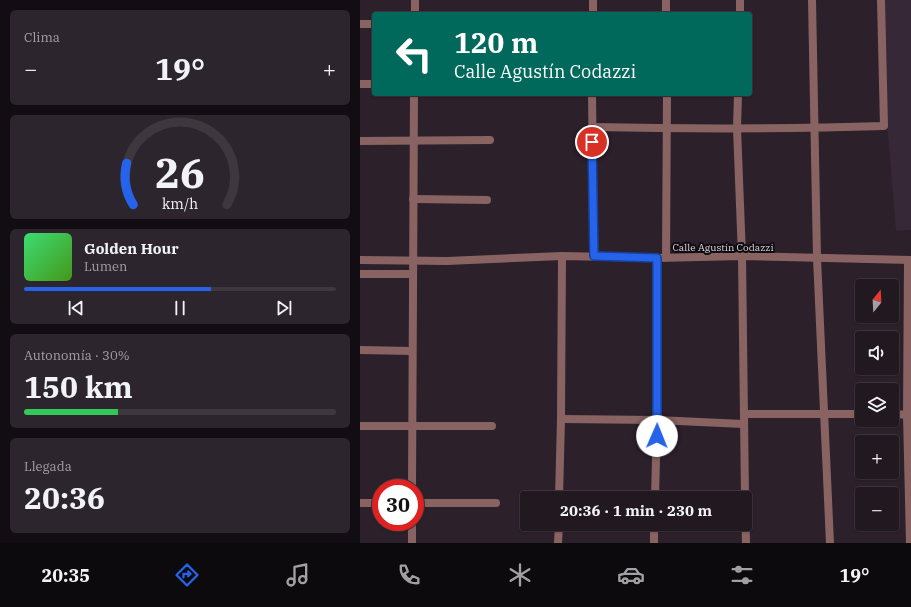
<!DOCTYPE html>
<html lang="es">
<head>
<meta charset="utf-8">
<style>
	body { margin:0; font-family:"IBM Plex Serif",serif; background:#2d252d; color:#f1f3f6; height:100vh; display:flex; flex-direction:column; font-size:15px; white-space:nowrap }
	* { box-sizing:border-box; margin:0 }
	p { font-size:13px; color:#a2a0a5 }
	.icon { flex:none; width:22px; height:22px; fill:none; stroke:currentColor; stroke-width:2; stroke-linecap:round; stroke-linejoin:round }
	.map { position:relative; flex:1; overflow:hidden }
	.details { display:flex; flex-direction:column; gap:10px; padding:10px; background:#120d12; width:360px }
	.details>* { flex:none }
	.guide { position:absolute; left:12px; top:12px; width:380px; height:84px; border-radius:4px; box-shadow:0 1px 3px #0004,0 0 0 1px #3e373e; background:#00695c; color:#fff; overflow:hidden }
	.needle { width:26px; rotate:18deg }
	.fabs { position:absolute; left:495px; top:279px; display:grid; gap:8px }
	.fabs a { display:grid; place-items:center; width:44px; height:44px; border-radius:4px; background:#211820; box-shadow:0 1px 3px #0004,0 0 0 1px #3e373e; font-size:20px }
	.speed { position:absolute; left:12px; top:479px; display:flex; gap:8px; font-size:20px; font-weight:700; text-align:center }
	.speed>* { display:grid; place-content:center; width:52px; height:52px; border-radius:50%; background:#211820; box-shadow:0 1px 3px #0004,0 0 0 1px #3e373e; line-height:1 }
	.speed .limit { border:6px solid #d22; background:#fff; color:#111 }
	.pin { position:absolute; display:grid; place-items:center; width:34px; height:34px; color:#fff; margin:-17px; border:2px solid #fff; border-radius:50%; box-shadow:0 1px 4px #0007 }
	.me { position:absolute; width:44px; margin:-22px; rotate:1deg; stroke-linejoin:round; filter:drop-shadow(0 0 3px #0008) }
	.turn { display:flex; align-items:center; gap:14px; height:84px; padding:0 16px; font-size:18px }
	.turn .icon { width:52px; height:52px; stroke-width:2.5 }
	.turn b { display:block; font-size:28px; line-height:34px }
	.big { font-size:30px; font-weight:700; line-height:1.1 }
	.details .tile { flex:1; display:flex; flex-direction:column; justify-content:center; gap:6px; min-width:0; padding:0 14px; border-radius:6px; background:#2d252d }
	.details .dial { align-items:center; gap:0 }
	.dial svg { height:104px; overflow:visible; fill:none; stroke:#3e373e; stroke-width:7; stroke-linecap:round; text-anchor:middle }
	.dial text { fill:#f1f3f6; stroke:none }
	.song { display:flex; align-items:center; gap:12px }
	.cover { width:48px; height:48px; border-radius:6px; background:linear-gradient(135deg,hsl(140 70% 55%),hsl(100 70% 35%)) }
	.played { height:4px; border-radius:2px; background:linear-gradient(90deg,#2563eb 60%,#3e373e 60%) }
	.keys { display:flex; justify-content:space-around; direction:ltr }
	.heat { display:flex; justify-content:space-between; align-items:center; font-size:22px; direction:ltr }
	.charge { height:6px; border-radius:3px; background:linear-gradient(90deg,#34c759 30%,#3e373e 0) }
	.trip { position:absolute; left:160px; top:491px; width:232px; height:40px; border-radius:4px; background:#211820; box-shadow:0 1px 3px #0004,0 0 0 1px #3e373e; font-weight:700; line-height:40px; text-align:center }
	.dock { display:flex; height:64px; justify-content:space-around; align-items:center; background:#0d0a0d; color:#a2a0a5 }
	.dock .icon { width:28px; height:28px }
	.dock .selected { color:#2563eb }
	.dock b { font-size:18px; color:#f1f3f6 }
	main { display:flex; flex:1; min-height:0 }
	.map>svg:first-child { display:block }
	.built { fill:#372837 }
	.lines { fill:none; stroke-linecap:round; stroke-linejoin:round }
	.street { stroke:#896362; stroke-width:8 }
	.route-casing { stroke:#184099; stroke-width:10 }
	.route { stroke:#2563eb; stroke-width:7 }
	.labels { text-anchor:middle; stroke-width:4; stroke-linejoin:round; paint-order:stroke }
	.street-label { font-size:10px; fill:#dfd7de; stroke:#110c11 }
</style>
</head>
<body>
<main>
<section class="details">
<div class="tile"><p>Clima</p>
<div class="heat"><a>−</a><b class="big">19°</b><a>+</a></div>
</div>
<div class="tile dial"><svg viewBox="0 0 100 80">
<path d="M14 69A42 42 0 1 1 86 69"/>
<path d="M14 69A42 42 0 0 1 9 37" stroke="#2563eb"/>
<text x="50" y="56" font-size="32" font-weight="700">26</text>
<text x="50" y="72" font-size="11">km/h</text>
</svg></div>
<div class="tile">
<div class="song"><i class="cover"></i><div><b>Golden Hour</b><p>Lumen</p></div></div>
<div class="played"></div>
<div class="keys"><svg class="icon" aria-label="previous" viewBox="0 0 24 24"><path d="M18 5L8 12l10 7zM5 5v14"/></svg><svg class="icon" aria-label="pause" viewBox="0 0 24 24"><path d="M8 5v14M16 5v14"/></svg><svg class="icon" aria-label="next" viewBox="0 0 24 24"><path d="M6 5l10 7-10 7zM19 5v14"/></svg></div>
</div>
<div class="tile"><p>Autonomía · 30%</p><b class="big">150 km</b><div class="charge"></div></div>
<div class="tile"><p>Llegada</p><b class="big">20:36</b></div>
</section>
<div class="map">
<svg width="551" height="543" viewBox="0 0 551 543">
	<rect width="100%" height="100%" fill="#2c202b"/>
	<polygon class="built" points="517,0 551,0 551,230 536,231"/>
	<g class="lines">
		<g class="street">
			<polyline points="306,0 306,14"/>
			<polyline points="452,0 457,258 470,543"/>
			<polyline points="55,14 55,0"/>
			<polyline points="233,14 233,0"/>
			<polyline points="380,14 380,0"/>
			<polyline points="0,24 14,24"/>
			<polyline points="0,84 14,84"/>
			<polyline points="232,94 234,256"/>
			<polyline points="378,94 377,128 382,256 385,498"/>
			<path d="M232 127C330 129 427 129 524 126L521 0"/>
			<polyline points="0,141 130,140"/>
			<polyline points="53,199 127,200"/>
			<polyline points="306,257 307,94"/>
			<polyline points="0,260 87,261 202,256"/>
			<polyline points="548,260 547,415 550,543"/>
			<polyline points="0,274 52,274"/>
			<polyline points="0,350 52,351"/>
			<polyline points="384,414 502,414"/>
			<polyline points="532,414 551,415"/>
			<polyline points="201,419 297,420 383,424"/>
			<polyline points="0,426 132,426"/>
			<polyline points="52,488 54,94"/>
			<polyline points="199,498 201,419 202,256 297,258 382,256 551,260"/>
			<polyline points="295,498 297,420 297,258"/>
			<polyline points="385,500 386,543"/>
			<polyline points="0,503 21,503"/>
			<polyline points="55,503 136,503"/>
			<polyline points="52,543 52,522"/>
			<polyline points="198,543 199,524"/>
			<polyline points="294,543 294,524"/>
		</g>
	</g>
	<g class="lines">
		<g class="route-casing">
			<polyline id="route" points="232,142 234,256 297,258 297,436"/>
		</g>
		<use href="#route" class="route"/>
	</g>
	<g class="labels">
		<g class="street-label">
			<text x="363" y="251">Calle Agustín Codazzi</text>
		</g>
	</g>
</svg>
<div class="fabs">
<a><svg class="needle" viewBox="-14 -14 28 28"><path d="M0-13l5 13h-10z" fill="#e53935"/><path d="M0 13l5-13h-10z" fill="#a2a0a5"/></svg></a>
<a><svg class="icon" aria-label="sound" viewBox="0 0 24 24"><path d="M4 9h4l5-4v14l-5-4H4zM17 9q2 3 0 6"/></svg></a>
<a><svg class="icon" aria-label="layers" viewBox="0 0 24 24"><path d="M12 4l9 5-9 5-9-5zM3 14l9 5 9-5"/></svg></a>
<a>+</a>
<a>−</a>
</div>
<div class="speed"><div class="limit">30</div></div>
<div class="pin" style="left:232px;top:142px;background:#d93025"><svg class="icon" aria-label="arrive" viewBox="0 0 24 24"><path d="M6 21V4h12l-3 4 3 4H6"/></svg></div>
<svg class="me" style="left:297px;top:436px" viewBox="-20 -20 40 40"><circle r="19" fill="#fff"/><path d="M0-13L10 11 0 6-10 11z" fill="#2563eb"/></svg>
<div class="trip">20:36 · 1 min · 230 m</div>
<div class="guide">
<div class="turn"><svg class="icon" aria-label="left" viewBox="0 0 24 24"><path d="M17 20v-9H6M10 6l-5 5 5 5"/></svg><div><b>120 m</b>Calle Agustín Codazzi</div></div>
</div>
</div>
</main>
<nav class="dock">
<b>20:35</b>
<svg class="icon selected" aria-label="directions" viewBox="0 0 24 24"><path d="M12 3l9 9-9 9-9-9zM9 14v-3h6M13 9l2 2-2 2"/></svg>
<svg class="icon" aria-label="music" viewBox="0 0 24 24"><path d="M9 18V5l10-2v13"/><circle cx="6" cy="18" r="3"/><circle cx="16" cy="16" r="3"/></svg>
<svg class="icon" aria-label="phone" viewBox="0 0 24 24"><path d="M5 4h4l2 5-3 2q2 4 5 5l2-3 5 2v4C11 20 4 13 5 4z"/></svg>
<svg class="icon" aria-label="climate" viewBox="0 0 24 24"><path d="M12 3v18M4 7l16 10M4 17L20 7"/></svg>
<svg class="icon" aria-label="car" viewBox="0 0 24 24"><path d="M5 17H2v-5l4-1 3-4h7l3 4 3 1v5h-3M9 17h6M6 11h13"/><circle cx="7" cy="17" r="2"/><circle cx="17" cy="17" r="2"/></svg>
<svg class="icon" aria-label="filters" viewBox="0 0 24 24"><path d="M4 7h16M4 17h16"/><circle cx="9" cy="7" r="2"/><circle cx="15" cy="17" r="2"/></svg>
<b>19°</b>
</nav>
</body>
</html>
